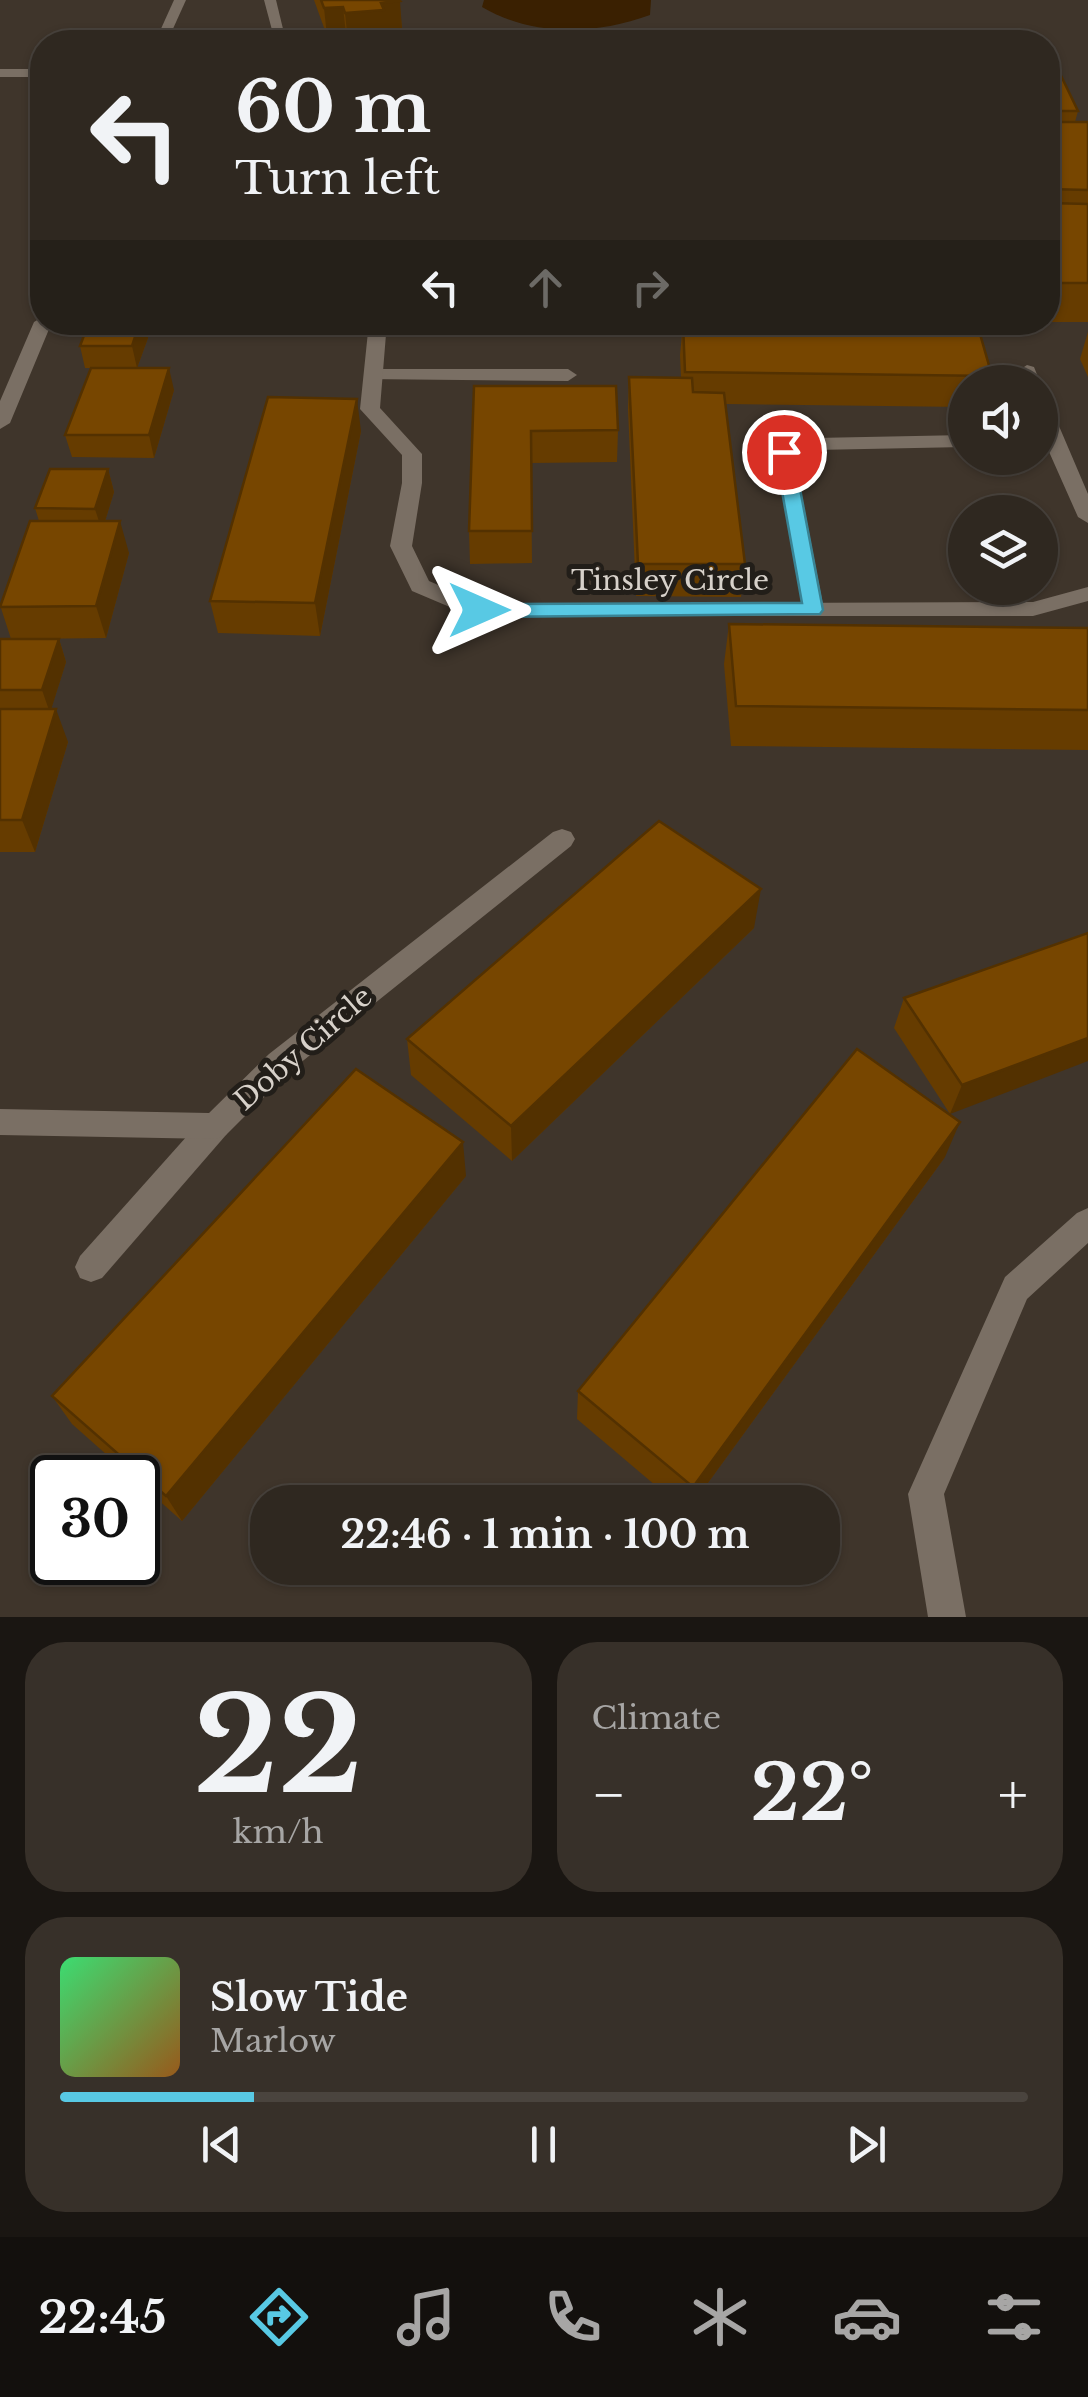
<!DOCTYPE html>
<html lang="en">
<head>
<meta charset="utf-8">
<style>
	body { margin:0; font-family:"Libre Baskerville",serif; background:#373029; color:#f1f3f6; height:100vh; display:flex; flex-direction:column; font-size:38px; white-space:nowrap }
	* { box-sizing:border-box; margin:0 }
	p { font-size:32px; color:#a7a6a5 }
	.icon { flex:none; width:55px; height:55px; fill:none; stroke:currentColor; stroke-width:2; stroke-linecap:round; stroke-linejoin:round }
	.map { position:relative; height:1617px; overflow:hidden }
	.panel { display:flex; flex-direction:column; gap:25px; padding:25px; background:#1a1612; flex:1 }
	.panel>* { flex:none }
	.top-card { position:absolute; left:30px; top:30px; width:1030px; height:305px; border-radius:40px; box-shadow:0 2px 8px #0004,0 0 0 2px #4a443e; background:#2f2820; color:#f1f3f6; overflow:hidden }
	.controls { position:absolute; left:948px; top:365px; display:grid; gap:20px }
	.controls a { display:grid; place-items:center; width:110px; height:110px; border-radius:50%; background:#2f2820; box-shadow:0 2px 8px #0004,0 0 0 2px #4a443e; font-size:50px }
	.speed { position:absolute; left:30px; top:1455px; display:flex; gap:20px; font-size:50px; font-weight:700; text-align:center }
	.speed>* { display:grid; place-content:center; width:130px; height:130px; border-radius:50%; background:#2f2820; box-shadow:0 2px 8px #0004,0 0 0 2px #4a443e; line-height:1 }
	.speed .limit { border:5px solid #111; border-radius:15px; background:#fff; color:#111 }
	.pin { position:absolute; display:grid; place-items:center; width:85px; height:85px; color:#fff; margin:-42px; border:5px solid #fff; border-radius:50%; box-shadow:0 2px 10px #0007 }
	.me { position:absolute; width:110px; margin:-55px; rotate:90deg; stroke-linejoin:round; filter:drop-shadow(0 0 8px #0008) }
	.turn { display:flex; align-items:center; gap:35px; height:210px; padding:0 40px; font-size:45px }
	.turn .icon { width:130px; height:130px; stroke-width:2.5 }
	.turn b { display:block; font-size:70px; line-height:85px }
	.lanes { display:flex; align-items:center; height:95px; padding:0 40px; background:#0003; justify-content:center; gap:50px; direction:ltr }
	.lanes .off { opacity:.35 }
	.big { font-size:75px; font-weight:800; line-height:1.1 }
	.panel .card { flex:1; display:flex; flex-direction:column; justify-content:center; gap:15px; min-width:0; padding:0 35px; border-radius:40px; background:#373029 }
	.panel .dial { align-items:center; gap:0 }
	.dial b { font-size:130px; line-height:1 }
	.song { display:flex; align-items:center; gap:30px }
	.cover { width:120px; height:120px; border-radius:15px; background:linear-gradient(135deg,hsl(140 70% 55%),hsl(30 70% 35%)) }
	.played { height:10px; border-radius:5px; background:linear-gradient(90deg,#58c9e4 20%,#4a443e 20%) }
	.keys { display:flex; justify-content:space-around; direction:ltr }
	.heat { display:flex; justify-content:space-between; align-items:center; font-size:55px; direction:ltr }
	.panel .tiles { flex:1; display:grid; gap:25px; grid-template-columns:1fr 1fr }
	.card:last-child { grid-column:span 2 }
	.trip { position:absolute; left:250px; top:1485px; width:590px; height:100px; border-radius:40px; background:#2f2820; box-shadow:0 2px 8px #0004,0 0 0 2px #4a443e; font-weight:800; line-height:100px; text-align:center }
	.menu { display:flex; height:160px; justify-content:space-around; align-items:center; background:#13100d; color:#a7a6a5 }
	.menu .icon { width:70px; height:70px }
	.menu .active { color:#58c9e4 }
	.menu b { font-size:45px; color:#f1f3f6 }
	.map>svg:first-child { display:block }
	.water { fill:#3a2001 }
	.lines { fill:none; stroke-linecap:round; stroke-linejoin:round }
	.lane { fill:#7a6f64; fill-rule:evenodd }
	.street { fill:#7a6f64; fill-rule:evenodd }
	.wall { fill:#663c00 }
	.shaded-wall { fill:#533100 }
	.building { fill:#774600; stroke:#533100; stroke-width:2.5 }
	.route { fill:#58c9e4; stroke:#398394; stroke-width:2.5 }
	.labels { text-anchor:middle; stroke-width:10; stroke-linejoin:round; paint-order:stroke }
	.street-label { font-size:28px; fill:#d7d1ca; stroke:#221e19 }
</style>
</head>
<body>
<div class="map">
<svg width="1088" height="1617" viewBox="0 0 1088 1617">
	<rect width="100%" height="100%" fill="#3f352b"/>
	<path class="water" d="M484 0H651L650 15C595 35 533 37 482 7Z"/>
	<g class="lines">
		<g class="lane">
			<polygon points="1027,365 1034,367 1040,382 1022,382 1018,371"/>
			<polygon points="371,369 568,369 577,375 568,381 364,379 364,371"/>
			<polygon points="1040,399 1050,405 1088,494 1088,523 1078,517 1046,445 1040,445"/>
			<polygon points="965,435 965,447 815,450 794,455 824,610 821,615 805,615 774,452 777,448 815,438"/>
			<polygon points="215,1113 226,1117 230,1126 226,1135 102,1278 91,1282 80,1278 75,1267 80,1256 204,1117"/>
		</g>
		<g class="street">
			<polygon points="174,0 186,0 167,42 155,42"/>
			<polygon points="264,0 276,0 284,33 272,30"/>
			<rect x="0" y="69" width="42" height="8"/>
			<polygon points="42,317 42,322 52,322 10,423 0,429 0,401 34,322"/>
			<polygon points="369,322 387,322 380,408 422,454 422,483 412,546 429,581 482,604 1033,602 1088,587 1088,601 1033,616 471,616 412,591 390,546 402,483 402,455 360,409"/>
			<polygon points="562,829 571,832 575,839 571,846 289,1072 226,1135 215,1139 0,1135 0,1109 209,1113 269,1054 553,832"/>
			<polygon points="1088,1208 1088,1243 1027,1299 944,1494 966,1617 928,1617 908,1494 1005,1277 1077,1213"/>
		</g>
	</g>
	<g class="wall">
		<polygon points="314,0 399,0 402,29 385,30 386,38 348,41 346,34 327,36"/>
		<polygon points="1048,56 1078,111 1075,122 1088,122 1088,322 1048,322"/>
		<polygon points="89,322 144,322 148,338 137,368 174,390 154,458 72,457 65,435 91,368 85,368 80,346"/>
		<polygon points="575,322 740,322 740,324 992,376 990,382 965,382 965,407 726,404 745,564 741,597 636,596 628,409 629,377 681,377 680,355 682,334 576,334"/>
		<polygon points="1088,332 1088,377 1080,359"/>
		<polygon points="474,386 618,430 617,462 531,463 532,563 470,564 469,531"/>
		<polygon points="361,431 320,636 218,633 210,601"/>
		<polygon points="108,469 114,492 105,521 129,553 106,638 23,639 59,639 66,662 51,709 68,742 35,852 0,852 0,639 11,639 0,605 39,521 35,508"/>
		<polygon points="729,624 1088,628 1088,750 731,746 724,664"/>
		<polygon points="754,928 512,1161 411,1075 407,1039"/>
		<polygon points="1088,933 950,1114 894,1028 904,998"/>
		<polygon points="945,1157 694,1502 675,1502 577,1419 578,1391"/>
		<polygon points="466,1176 182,1521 138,1482 138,1478 133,1478 72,1424 52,1396"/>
	</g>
	<g class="shaded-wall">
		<polygon points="400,1 402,29 385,30 386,38 348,41 345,13 381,3"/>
		<polygon points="343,7 346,34 327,36 324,8"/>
		<polygon points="140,322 144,322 148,338 137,368 132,346"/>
		<polygon points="169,368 174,390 154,458 149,435"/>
		<polygon points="357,399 361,431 320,636 315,603"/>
		<polygon points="108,469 114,492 102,531 95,509"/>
		<polygon points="120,521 129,553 106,638 96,606"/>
		<polygon points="59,639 66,662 50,713 42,690"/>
		<polygon points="56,709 68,742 35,852 22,820"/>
		<polygon points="761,889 754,928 512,1161 511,1126"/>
		<polygon points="1088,1038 1088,1061 950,1114 962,1085"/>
		<polygon points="960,1122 945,1157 694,1502 689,1502 693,1487"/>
		<polygon points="463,1142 466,1176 182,1521 166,1496"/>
	</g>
	<g class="building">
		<polygon points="321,0 399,0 400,1 381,3 384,10 345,13 343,7 324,8"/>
		<polygon points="1048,56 1052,57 1078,111 1048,111"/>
		<polygon points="1048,122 1088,122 1088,190 1048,189"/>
		<polygon points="1048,203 1088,204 1088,283 1048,283"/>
		<polygon points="89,322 140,322 132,346 80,346"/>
		<polygon points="683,324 978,327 992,376 685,372"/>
		<polygon points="91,368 169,368 149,435 65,435"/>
		<polygon points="629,377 692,378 693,392 724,393 745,564 638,564"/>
		<polygon points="474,386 616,386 618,430 531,431 532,531 469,531"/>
		<polygon points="268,397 357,399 315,603 210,601"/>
		<polygon points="50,469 108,469 95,509 35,508"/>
		<polygon points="30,521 120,521 96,606 0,607"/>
		<polygon points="729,624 1088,628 1088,710 736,706"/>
		<polygon points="0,639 59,639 42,690 0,690"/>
		<polygon points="0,709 56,709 22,820 0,820"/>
		<polygon points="659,821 761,889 511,1126 407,1039"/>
		<polygon points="1088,933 1088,1038 962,1085 904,998"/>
		<polygon points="857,1049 960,1122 693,1487 578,1391"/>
		<polygon points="356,1069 463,1142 166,1496 52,1396"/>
	</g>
	<polygon class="route" points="784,447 793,452 823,610 820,614 479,617 469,610 479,604 802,603 775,452"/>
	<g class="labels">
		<g class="street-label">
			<text x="670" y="590">Tinsley Circle</text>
			<text transform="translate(303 1048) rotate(-41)" y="10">Doby Circle</text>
		</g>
	</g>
</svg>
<div class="controls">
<a><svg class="icon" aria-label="sound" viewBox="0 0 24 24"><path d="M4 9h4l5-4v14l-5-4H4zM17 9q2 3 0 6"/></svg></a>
<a><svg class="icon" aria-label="layers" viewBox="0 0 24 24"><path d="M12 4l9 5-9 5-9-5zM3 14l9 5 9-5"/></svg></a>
</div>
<div class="speed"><div class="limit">30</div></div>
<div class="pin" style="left:784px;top:452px;background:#d93025"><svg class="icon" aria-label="arrive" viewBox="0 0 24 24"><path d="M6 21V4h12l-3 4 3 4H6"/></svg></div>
<svg class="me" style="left:479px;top:610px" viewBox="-20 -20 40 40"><path d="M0-17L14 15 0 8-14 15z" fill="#58c9e4" stroke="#fff" stroke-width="4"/></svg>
<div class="trip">22:46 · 1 min · 100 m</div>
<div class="top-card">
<div class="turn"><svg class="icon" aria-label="left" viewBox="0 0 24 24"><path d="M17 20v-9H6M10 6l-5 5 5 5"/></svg><div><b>60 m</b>Turn left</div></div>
<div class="lanes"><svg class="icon" aria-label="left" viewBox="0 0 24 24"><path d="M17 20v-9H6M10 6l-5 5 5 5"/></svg><svg class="icon off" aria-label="ahead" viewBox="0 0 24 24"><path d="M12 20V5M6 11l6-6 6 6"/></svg><svg class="icon off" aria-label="right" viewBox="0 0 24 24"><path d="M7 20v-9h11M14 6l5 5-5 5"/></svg></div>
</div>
</div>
<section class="panel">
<div class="tiles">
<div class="card dial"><b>22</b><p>km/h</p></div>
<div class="card"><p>Climate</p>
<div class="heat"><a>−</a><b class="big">22°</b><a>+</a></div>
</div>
<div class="card">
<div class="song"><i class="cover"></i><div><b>Slow Tide</b><p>Marlow</p></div></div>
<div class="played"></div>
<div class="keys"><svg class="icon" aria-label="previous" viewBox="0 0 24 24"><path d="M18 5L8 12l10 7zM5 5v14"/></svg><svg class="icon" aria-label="pause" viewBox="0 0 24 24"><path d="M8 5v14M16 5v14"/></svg><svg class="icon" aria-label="next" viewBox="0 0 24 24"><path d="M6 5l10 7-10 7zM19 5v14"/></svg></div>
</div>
</div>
</section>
<nav class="menu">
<b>22:45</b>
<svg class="icon active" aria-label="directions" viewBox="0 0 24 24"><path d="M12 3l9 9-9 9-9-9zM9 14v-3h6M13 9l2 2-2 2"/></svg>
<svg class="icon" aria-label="music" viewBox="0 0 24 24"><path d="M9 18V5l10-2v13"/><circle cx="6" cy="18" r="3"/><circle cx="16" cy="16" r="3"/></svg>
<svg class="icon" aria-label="phone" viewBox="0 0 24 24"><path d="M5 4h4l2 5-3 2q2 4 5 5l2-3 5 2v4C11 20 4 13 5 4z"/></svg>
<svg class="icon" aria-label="climate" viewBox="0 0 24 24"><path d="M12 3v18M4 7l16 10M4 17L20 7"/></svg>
<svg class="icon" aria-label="car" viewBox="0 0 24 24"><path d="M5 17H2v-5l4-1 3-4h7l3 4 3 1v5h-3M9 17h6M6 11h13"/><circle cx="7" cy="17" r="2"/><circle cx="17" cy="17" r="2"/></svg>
<svg class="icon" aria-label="filters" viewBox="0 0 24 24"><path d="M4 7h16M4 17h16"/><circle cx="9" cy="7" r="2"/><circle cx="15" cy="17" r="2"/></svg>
</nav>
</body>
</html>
